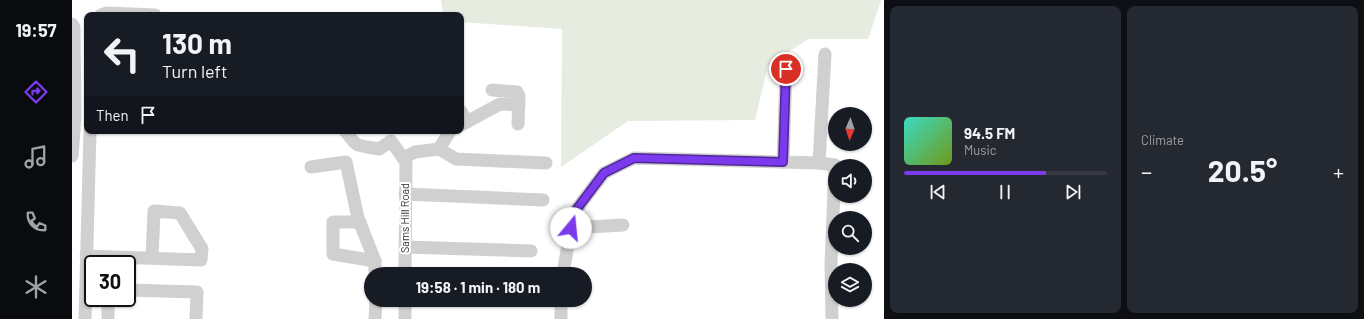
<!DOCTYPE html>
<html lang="en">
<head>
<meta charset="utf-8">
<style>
	body { margin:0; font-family:Barlow,sans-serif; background:#242831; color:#f1f3f6; height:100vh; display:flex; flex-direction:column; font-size:15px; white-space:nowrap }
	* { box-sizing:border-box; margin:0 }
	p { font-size:13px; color:#9ea1a6 }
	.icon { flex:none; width:22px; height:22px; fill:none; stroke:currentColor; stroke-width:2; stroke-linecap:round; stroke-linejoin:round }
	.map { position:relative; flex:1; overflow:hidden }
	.details { display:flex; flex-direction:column; gap:6px; padding:6px; background:#0d0f14; width:480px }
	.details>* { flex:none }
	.guide { position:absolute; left:12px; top:12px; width:380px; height:122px; border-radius:8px; box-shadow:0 1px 3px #0004; background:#171b24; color:#f1f3f6; overflow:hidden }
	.needle { width:26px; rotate:182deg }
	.tools { position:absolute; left:756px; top:107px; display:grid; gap:8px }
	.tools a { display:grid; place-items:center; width:44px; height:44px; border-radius:50%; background:#171b24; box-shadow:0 1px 3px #0004; font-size:20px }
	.speed { position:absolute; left:12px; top:255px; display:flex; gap:8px; font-size:20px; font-weight:700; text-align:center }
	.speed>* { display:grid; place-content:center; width:52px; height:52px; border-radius:50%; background:#171b24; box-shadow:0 1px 3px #0004; line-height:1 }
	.speed .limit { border:2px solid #111; border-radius:6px; background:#fff; color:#111 }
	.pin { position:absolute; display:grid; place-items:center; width:34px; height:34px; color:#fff; margin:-17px; border:2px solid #fff; border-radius:50%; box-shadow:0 1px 4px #0007 }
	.me { position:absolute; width:44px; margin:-22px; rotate:17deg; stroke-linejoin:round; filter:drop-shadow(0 0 3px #0008) }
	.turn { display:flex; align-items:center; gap:14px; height:84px; padding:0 12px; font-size:18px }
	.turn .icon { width:52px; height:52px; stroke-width:2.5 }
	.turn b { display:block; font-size:28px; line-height:34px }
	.then { display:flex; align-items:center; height:38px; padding:0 12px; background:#0003; gap:8px; font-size:15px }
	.big { font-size:30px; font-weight:700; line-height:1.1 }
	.details .card { flex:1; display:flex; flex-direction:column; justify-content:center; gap:6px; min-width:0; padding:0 14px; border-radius:8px; background:#242831 }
	.song { display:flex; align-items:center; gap:12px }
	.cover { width:48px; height:48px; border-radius:6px; background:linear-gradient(135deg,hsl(170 70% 55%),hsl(80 70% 35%)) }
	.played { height:4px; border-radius:2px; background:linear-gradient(90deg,#7c3aed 70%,#363941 70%) }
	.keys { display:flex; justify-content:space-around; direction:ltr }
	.heat { display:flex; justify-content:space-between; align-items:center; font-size:22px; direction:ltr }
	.details .tiles { flex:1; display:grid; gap:6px; grid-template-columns:repeat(2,1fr) }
	.trip { position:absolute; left:292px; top:267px; width:228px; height:40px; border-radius:20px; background:#171b24; box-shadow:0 1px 3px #0004; font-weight:700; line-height:40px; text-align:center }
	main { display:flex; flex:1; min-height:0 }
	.tabs { display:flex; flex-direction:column; width:72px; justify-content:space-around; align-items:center; background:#090b0e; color:#9ea1a6 }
	.tabs .icon { width:28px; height:28px }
	.tabs .active { color:#7c3aed }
	.tabs b { font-size:18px; color:#f1f3f6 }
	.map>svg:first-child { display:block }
	.green { fill:#e6ecdf }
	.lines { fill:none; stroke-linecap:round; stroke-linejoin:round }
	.minor { stroke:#d0d0d0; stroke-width:13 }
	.route-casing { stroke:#51269a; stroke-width:10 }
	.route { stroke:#7c3aed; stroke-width:7 }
	.labels { text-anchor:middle; stroke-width:4; stroke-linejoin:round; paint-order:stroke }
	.street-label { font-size:11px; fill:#333; stroke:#fff }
</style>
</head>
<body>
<main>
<nav class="tabs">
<b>19:57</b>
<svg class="icon active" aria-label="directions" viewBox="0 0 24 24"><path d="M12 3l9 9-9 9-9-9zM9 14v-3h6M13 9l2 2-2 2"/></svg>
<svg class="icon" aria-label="music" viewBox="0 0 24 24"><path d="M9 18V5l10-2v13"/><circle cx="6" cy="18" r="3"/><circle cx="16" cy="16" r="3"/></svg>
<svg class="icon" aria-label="phone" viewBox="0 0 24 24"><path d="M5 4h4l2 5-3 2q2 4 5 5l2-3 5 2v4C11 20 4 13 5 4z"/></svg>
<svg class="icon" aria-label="climate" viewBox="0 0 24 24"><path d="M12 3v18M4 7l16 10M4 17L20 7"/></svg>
</nav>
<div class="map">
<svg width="812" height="319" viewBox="0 0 812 319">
	<rect width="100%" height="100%" fill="#fff"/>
	<polygon class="green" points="369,0 809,0 796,39 736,39 696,66 683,120 556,121 489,167 490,29 389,22 389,15 371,15"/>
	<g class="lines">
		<g class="minor">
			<polyline points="29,15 35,13 83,15"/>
			<polyline points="0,24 2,27 3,115 2,130 0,130"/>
			<polyline points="420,90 445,92 447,96 446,124"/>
			<polyline points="389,111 395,122"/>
			<polyline points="389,125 428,104 447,105"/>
			<polyline points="273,131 282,142 286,145 295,147 307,149 319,141 334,162 333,274"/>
			<polyline points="367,149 378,131"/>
			<polyline points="0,156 2,130"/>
			<polyline points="331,158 343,152 367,149 384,159 474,163"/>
			<polyline points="711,162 714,69"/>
			<polyline points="747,163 753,54"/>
			<polyline points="239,167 274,162 286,218 303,261 303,274"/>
			<polyline points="333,194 471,200"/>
			<polyline points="288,222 261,222 261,254 303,261"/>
			<polyline points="499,228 551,225"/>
			<polyline points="333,247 459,251"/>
			<polyline points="14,256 129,260 130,249 108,213 82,211 80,258"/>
			<polyline points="491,274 501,214 532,173 562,158 747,163 763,165 759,264 760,319"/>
			<polyline points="55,290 125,292 124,319"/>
			<polyline points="13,319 18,131"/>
			<polyline points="36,319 36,298"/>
			<polyline points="303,319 304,300"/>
			<polyline points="333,319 333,300"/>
			<polyline points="489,319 489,300"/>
		</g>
	</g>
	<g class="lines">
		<g class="route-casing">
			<polyline id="route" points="499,228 501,214 532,173 562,158 711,162 714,69"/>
		</g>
		<use href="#route" class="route"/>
	</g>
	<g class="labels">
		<g class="street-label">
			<text transform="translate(333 218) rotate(-90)" y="4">Sams Hill Road</text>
		</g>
	</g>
</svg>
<div class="tools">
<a><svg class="needle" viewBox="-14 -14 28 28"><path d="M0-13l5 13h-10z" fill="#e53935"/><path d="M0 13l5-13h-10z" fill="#9ea1a6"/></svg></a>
<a><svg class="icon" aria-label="sound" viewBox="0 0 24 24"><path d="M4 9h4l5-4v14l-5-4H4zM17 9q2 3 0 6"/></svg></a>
<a><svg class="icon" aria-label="search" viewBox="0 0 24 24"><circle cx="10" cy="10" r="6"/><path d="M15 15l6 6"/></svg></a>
<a><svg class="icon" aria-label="layers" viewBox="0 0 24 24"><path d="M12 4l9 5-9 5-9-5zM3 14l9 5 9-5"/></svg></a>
</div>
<div class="speed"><div class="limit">30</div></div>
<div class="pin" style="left:714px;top:69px;background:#d93025"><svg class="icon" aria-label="arrive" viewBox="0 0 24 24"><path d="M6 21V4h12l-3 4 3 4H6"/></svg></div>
<svg class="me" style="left:499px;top:228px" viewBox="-20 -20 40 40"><circle r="19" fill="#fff"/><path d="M0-13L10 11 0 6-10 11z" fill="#7c3aed"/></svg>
<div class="trip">19:58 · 1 min · 180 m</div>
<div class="guide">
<div class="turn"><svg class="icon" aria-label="left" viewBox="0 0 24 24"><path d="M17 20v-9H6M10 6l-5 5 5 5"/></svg><div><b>130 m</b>Turn left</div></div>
<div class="then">Then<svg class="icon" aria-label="arrive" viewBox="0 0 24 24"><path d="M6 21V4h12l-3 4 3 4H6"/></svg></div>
</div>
</div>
<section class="details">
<div class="tiles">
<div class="card">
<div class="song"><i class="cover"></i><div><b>94.5 FM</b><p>Music</p></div></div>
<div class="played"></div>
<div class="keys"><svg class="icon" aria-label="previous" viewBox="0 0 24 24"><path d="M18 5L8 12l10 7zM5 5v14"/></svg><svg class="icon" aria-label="pause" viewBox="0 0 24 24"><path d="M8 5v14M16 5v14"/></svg><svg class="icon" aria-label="next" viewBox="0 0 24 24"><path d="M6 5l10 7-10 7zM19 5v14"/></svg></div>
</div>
<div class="card"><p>Climate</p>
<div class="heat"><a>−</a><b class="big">20.5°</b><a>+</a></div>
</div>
</div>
</section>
</main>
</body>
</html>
